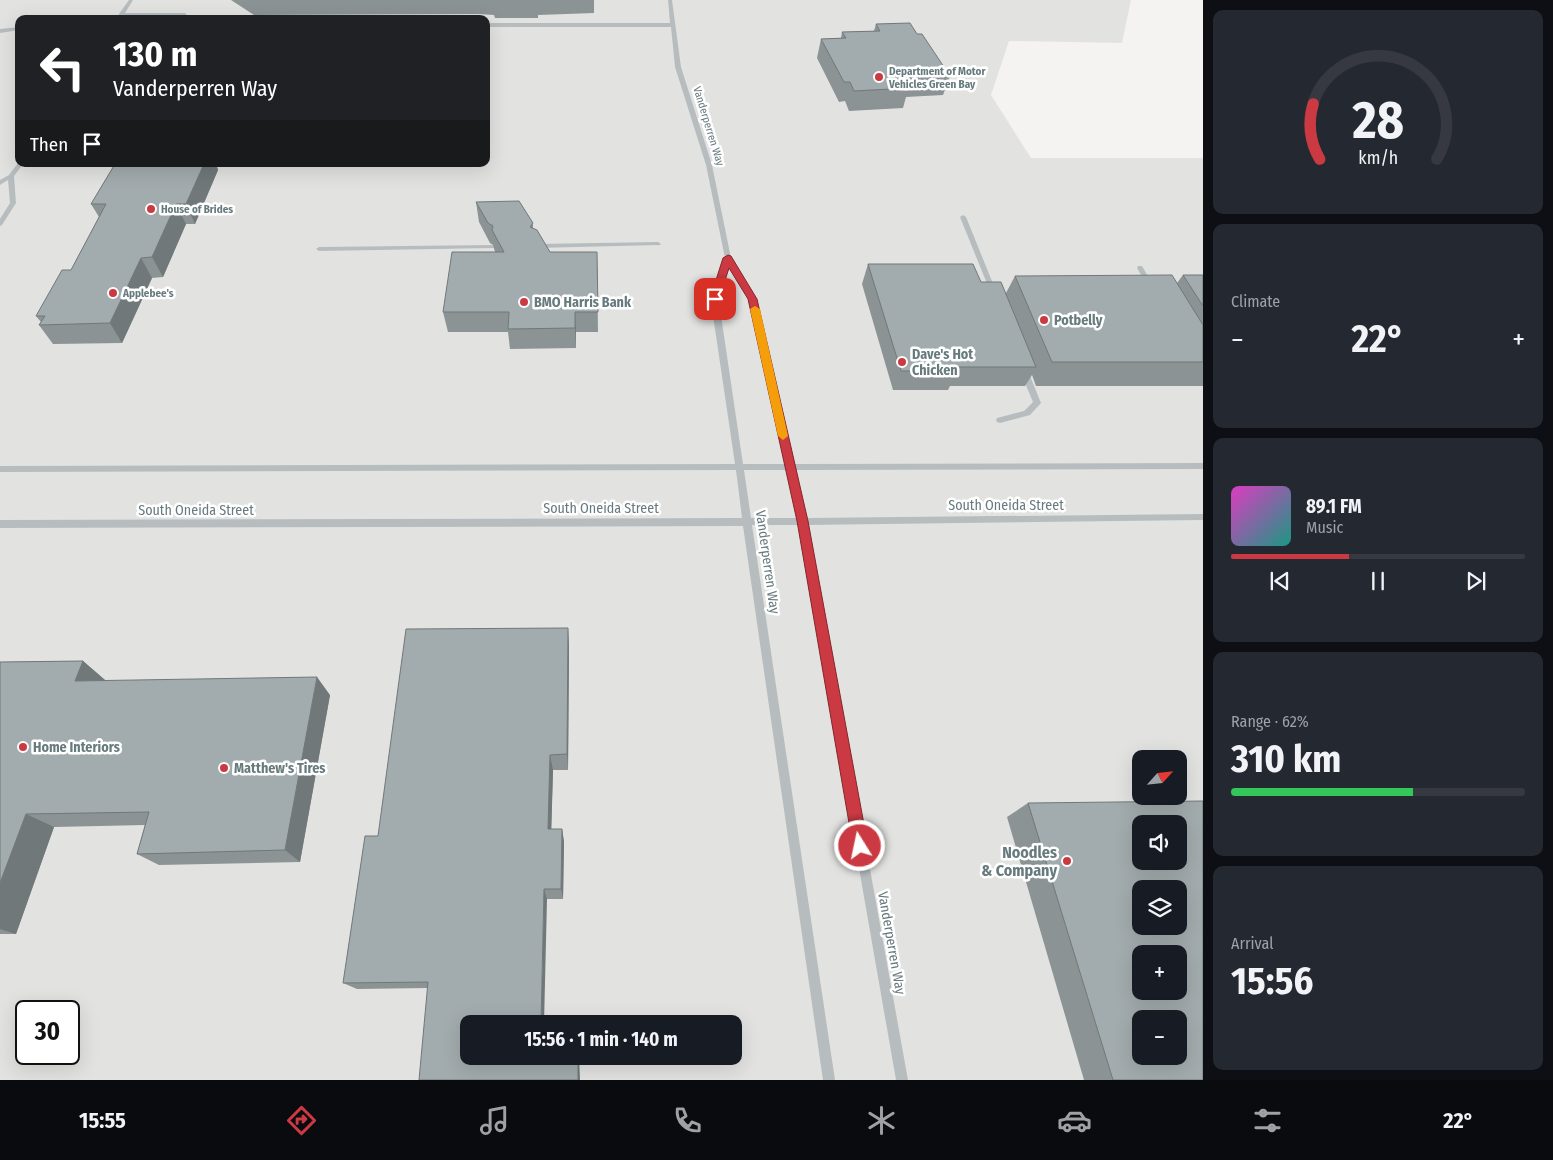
<!DOCTYPE html>
<html lang="en">
<head>
<meta charset="utf-8">
<style>
	body { margin:0; font-family:"Fira Sans Condensed",sans-serif; background:#242831; color:#f1f3f6; height:100vh; display:flex; flex-direction:column; font-size:19px; white-space:nowrap }
	* { box-sizing:border-box; margin:0 }
	p { font-size:16px; color:#9ea1a6 }
	.icon { flex:none; width:28px; height:28px; fill:none; stroke:currentColor; stroke-width:2; stroke-linecap:round; stroke-linejoin:round }
	.map { position:relative; flex:1; overflow:hidden }
	.details { display:flex; flex-direction:column; gap:10px; padding:10px; background:#0d0f14; width:350px }
	.details>* { flex:none }
	.hud { position:absolute; left:15px; top:15px; width:475px; height:152px; border-radius:10px; box-shadow:0 5px 20px #0002; background:#202124; color:#fff; overflow:hidden }
	.needle { width:32px; rotate:63deg }
	.tools { position:absolute; left:1132px; top:750px; display:grid; gap:10px }
	.tools a { display:grid; place-items:center; width:55px; height:55px; border-radius:10px; background:#171b24; box-shadow:0 5px 20px #0002; font-size:25px }
	.speed { position:absolute; left:15px; top:1000px; display:flex; gap:10px; font-size:25px; font-weight:700; text-align:center }
	.speed>* { display:grid; place-content:center; width:65px; height:65px; border-radius:50%; background:#171b24; box-shadow:0 5px 20px #0002; line-height:1 }
	.speed .limit { border:2px solid #111; border-radius:8px; background:#fff; color:#111 }
	.pin { position:absolute; display:grid; place-items:center; width:42px; height:42px; color:#fff; margin:-21px; border-radius:10px; box-shadow:0 2px 8px #0006 }
	.me { position:absolute; width:55px; margin:-28px; rotate:350deg; stroke-linejoin:round; filter:drop-shadow(0 0 4px #0008) }
	.turn { display:flex; align-items:center; gap:18px; height:105px; padding:0 15px; font-size:22px }
	.turn .icon { width:65px; height:65px; stroke-width:2.5 }
	.turn b { display:block; font-size:35px; line-height:42px }
	.then { display:flex; align-items:center; height:48px; padding:0 15px; background:#0003; gap:10px; font-size:19px }
	.big { font-size:38px; font-weight:700; line-height:1.1 }
	.details .card { flex:1; display:flex; flex-direction:column; justify-content:center; gap:8px; min-width:0; padding:0 18px; border-radius:10px; background:#242831 }
	.details .dial { align-items:center; gap:0 }
	.dial svg { height:130px; overflow:visible; fill:none; stroke:#363941; stroke-width:7; stroke-linecap:round; text-anchor:middle }
	.dial text { fill:#f1f3f6; stroke:none }
	.song { display:flex; align-items:center; gap:15px }
	.cover { width:60px; height:60px; border-radius:8px; background:linear-gradient(135deg,hsl(310 70% 55%),hsl(170 70% 35%)) }
	.played { height:5px; border-radius:2px; background:linear-gradient(90deg,#cb3a42 40%,#363941 40%) }
	.keys { display:flex; justify-content:space-around; direction:ltr }
	.heat { display:flex; justify-content:space-between; align-items:center; font-size:28px; direction:ltr }
	.charge { height:8px; border-radius:4px; background:linear-gradient(90deg,#34c759 62%,#363941 0) }
	.trip { position:absolute; left:460px; top:1015px; width:282px; height:50px; border-radius:10px; background:#171b24; box-shadow:0 5px 20px #0002; font-weight:700; line-height:50px; text-align:center }
	.tab-bar { display:flex; height:80px; justify-content:space-around; align-items:center; background:#090b0e; color:#9ea1a6 }
	.tab-bar .icon { width:35px; height:35px }
	.tab-bar .on { color:#cb3a42 }
	.tab-bar b { font-size:22px; color:#f1f3f6 }
	main { display:flex; flex:1; min-height:0 }
	.map>svg:first-child { display:block }
	.built { fill:#e2e3e1; fill-rule:evenodd }
	.lines { fill:none; stroke-linecap:round; stroke-linejoin:round }
	.minor { fill:#b7bdbf; fill-rule:evenodd }
	.wall { fill:#8b9395 }
	.shaded-wall { fill:#717879 }
	.building { fill:#a2abad; stroke:#717879; fill-rule:evenodd }
	.route { fill:#cb3a42; stroke:#84262b }
	.slow { fill:#f59e0b }
	.poi-dot { fill:#cb3a42; stroke:#fff; stroke-width:2 }
	.labels { text-anchor:middle; stroke-width:5; stroke-linejoin:round; paint-order:stroke }
	.far-poi-label { font-size:11px; font-weight:bold; fill:#677a7e; stroke:#fff; text-anchor:start }
	.far-street-label { font-size:11px; fill:#677a7e; stroke:#fff }
	.poi-label { font-size:14px; font-weight:bold; fill:#677a7e; stroke:#fff; text-anchor:start }
	.street-label { font-size:14px; fill:#677a7e; stroke:#fff }
	.near-poi-label { font-size:16px; font-weight:bold; fill:#677a7e; stroke:#fff; text-anchor:end }
</style>
</head>
<body>
<main>
<div class="map">
<svg width="1203" height="1080" viewBox="0 0 1203 1080">
	<rect width="100%" height="100%" fill="#f4f3f1"/>
	<path class="built" d="M0 0H1131L1122 43 1009 41 991 95 1031 158H1203V1080H0ZM19 19H486V164H19ZM1141 759H1179V796H1141ZM1141 824H1179V861H1141ZM1141 889H1179V926H1141ZM1141 954H1179V991H1141ZM26 1011H69V1054H26ZM1141 1019H1179V1056H1141ZM469 1024H734V1056H469Z"/>
	<g class="lines">
		<g class="minor">
			<polygon points="129,0 133,0 125,13 185,13 191,19 186,19 184,15 123,15 122,18 118,18 119,14"/>
			<path d="M668 0H672L681 67 712 165 731 258 756 299 794 464 1203 463V469L796 470 807 518 1203 514V520L808 525 908 1080H896L799 525H752L835 1080H823L743 526 0 528V520L742 518 736 470 0 472V466L735 464 711 302 725 258 706 165 675 67 671 27H486V23H670ZM729 265 750 299 786 464H743L719 302ZM744 470H787L798 518H751Z"/>
			<polygon points="19,27 19,30 0,33 0,29"/>
			<polygon points="18,163 23,164 14,176 16,203 2,225 0,226 0,219 10,203 8,180 0,185 0,180 9,175"/>
			<polygon points="963,215 966,217 996,291 995,293 991,293 990,291 960,217"/>
			<polygon points="658,242 661,244 660,245 536,248 533,246 536,244"/>
			<polygon points="492,245 494,246 494,248 319,251 316,249 319,247"/>
			<polygon points="1138,266 1142,266 1153,285 1152,287 1148,287 1137,268"/>
			<polygon points="1024,368 1028,371 1041,403 1030,415 1000,423 997,422 996,420 997,418 1024,411 1033,402 1020,371"/>
		</g>
	</g>
	<g class="wall">
		<polygon points="231,0 594,0 594,13 538,15 538,18 495,18 494,15 479,14 254,15"/>
		<polygon points="876,24 917,34 950,76 943,95 906,97 903,108 849,111 845,101 839,102 817,58 821,39 841,38 842,32 874,31"/>
		<polygon points="115,164 216,164 218,170 195,224 186,224 163,277 152,278 122,343 53,344 39,325 41,322 36,316 71,270 99,217 91,204"/>
		<polygon points="476,202 533,223 533,228 550,252 597,252 598,332 576,332 576,348 510,349 508,332 448,332 443,312 495,252 493,245 490,243 479,222"/>
		<polygon points="868,264 981,282 1006,293 1015,276 1177,283 1183,275 1203,275 1203,386 1036,386 1032,375 1025,386 950,386 948,390 893,390 862,284"/>
		<polygon points="568,628 569,648 568,770 553,770 551,829 562,829 564,842 563,899 547,899 428,988 357,989 343,983"/>
		<polygon points="83,661 105,680 105,681 330,695 300,862 159,865 137,854 145,825 54,827 16,934 0,934 0,662"/>
		<polygon points="1028,803 1203,1080 1084,1080 1007,817"/>
	</g>
	<g class="shaded-wall">
		<polygon points="204,164 216,164 218,170 195,224 186,204"/>
		<polygon points="176,204 186,224 163,277 152,257"/>
		<polygon points="141,258 152,278 122,343 110,323"/>
		<polygon points="575,312 576,332 576,348 575,328"/>
		<polygon points="568,628 569,648 568,770 567,754"/>
		<polygon points="83,661 105,680 98,699 75,681"/>
		<polygon points="317,677 330,695 300,862 285,850"/>
		<polygon points="550,755 553,770 551,842 548,829"/>
		<polygon points="26,814 54,827 16,934 0,929 0,883"/>
		<polygon points="562,829 564,842 563,899 561,889"/>
		<polygon points="544,889 547,899 544,1024 541,1024"/>
		<polygon points="578,1056 579,1056 580,1080 578,1080"/>
	</g>
	<g class="building">
		<polygon points="910,23 917,34 922,34 950,76 903,78 909,88 854,91 850,82 844,82 821,39 846,38 842,32 880,31 876,24"/>
		<polygon points="115,164 204,164 186,204 176,204 152,257 141,258 110,323 39,325 45,316 36,316 62,270 71,270 106,204 91,204"/>
		<polygon points="519,201 533,223 530,227 537,230 550,252 597,252 598,312 575,312 575,328 508,329 509,312 443,312 452,252 504,252 492,230 493,226 488,223 476,202"/>
		<polygon points="868,264 973,264 981,282 1001,282 1036,367 956,367 958,371 901,371"/>
		<polygon points="1172,275 1203,325 1203,362 1052,362 1015,276"/>
		<polygon points="1183,275 1203,275 1203,306"/>
		<polygon points="568,628 567,754 550,755 548,829 562,829 561,889 544,889 541,1024 469,1024 469,1056 578,1056 578,1080 419,1080 428,982 343,983 365,836 378,836 406,629"/>
		<polygon points="83,661 75,681 317,677 285,850 137,854 149,812 26,814 0,883 0,662"/>
		<path d="M1203 801V1080H1113L1028 803ZM1141 824H1179V861H1141ZM1141 889H1179V926H1141ZM1141 954H1179V991H1141ZM1141 1019H1179V1056H1141Z"/>
	</g>
	<polygon class="route" points="728,255 731,256 757,299 808,521 868,846 866,851 860,853 855,851 853,846 797,521 748,299 729,268 719,299 715,302 710,299 723,258"/>
	<polygon class="slow" points="755,306 760,309 788,436 783,440 778,436 750,309"/>
	<g class="poi-dot">
		<circle cx="879" cy="77" r="5"/>
		<circle cx="151" cy="209" r="5"/>
		<circle cx="113" cy="293" r="5"/>
		<circle cx="524" cy="302" r="5"/>
		<circle cx="1044" cy="320" r="5"/>
		<circle cx="902" cy="362" r="5"/>
		<circle cx="23" cy="747" r="5"/>
		<circle cx="224" cy="768" r="5"/>
		<circle cx="1067" cy="861" r="5"/>
	</g>
	<g class="labels">
		<g class="far-poi-label">
			<text x="889" y="75">Department of Motor<tspan x="889" dy="13">Vehicles Green Bay</tspan></text>
			<text x="161" y="213">House of Brides</text>
			<text x="123" y="297">Applebee's</text>
		</g>
		<g class="far-street-label">
			<text transform="translate(709 126) rotate(73)" y="4">Vanderperren Way</text>
		</g>
		<g class="poi-label">
			<text x="534" y="307">BMO Harris Bank</text>
			<text x="1054" y="325">Potbelly</text>
			<text x="912" y="359">Dave's Hot<tspan x="912" dy="16">Chicken</tspan></text>
			<text x="33" y="752">Home Interiors</text>
			<text x="234" y="773">Matthew's Tires</text>
		</g>
		<g class="street-label">
			<text x="1006" y="510">South Oneida Street</text>
			<text x="601" y="513">South Oneida Street</text>
			<text x="196" y="515">South Oneida Street</text>
			<text transform="translate(768 562) rotate(82)" y="5">Vanderperren Way</text>
			<text transform="translate(892 943) rotate(80)" y="5">Vanderperren Way</text>
		</g>
		<g class="near-poi-label">
			<text x="1057" y="858">Noodles<tspan x="1057" dy="18">&amp; Company</tspan></text>
		</g>
	</g>
</svg>
<div class="tools">
<a><svg class="needle" viewBox="-14 -14 28 28"><path d="M0-13l5 13h-10z" fill="#e53935"/><path d="M0 13l5-13h-10z" fill="#9ea1a6"/></svg></a>
<a><svg class="icon" aria-label="sound" viewBox="0 0 24 24"><path d="M4 9h4l5-4v14l-5-4H4zM17 9q2 3 0 6"/></svg></a>
<a><svg class="icon" aria-label="layers" viewBox="0 0 24 24"><path d="M12 4l9 5-9 5-9-5zM3 14l9 5 9-5"/></svg></a>
<a>+</a>
<a>−</a>
</div>
<div class="speed"><div class="limit">30</div></div>
<div class="pin" style="left:715px;top:299px;background:#d93025"><svg class="icon" aria-label="arrive" viewBox="0 0 24 24"><path d="M6 21V4h12l-3 4 3 4H6"/></svg></div>
<svg class="me" style="left:860px;top:846px" viewBox="-20 -20 40 40"><circle r="17" fill="#cb3a42" stroke="#fff" stroke-width="3"/><path d="M0-11L8 9 0 5-8 9z" fill="#fff"/></svg>
<div class="trip">15:56 · 1 min · 140 m</div>
<div class="hud">
<div class="turn"><svg class="icon" aria-label="left" viewBox="0 0 24 24"><path d="M17 20v-9H6M10 6l-5 5 5 5"/></svg><div><b>130 m</b>Vanderperren Way</div></div>
<div class="then">Then<svg class="icon" aria-label="arrive" viewBox="0 0 24 24"><path d="M6 21V4h12l-3 4 3 4H6"/></svg></div>
</div>
</div>
<section class="details">
<div class="card dial"><svg viewBox="0 0 100 80">
<path d="M14 69A42 42 0 1 1 86 69"/>
<path d="M14 69A42 42 0 0 1 10 35" stroke="#cb3a42"/>
<text x="50" y="56" font-size="32" font-weight="700">28</text>
<text x="50" y="72" font-size="11">km/h</text>
</svg></div>
<div class="card"><p>Climate</p>
<div class="heat"><a>−</a><b class="big">22°</b><a>+</a></div>
</div>
<div class="card">
<div class="song"><i class="cover"></i><div><b>89.1 FM</b><p>Music</p></div></div>
<div class="played"></div>
<div class="keys"><svg class="icon" aria-label="previous" viewBox="0 0 24 24"><path d="M18 5L8 12l10 7zM5 5v14"/></svg><svg class="icon" aria-label="pause" viewBox="0 0 24 24"><path d="M8 5v14M16 5v14"/></svg><svg class="icon" aria-label="next" viewBox="0 0 24 24"><path d="M6 5l10 7-10 7zM19 5v14"/></svg></div>
</div>
<div class="card"><p>Range · 62%</p><b class="big">310 km</b><div class="charge"></div></div>
<div class="card"><p>Arrival</p><b class="big">15:56</b></div>
</section>
</main>
<nav class="tab-bar">
<b>15:55</b>
<svg class="icon on" aria-label="directions" viewBox="0 0 24 24"><path d="M12 3l9 9-9 9-9-9zM9 14v-3h6M13 9l2 2-2 2"/></svg>
<svg class="icon" aria-label="music" viewBox="0 0 24 24"><path d="M9 18V5l10-2v13"/><circle cx="6" cy="18" r="3"/><circle cx="16" cy="16" r="3"/></svg>
<svg class="icon" aria-label="phone" viewBox="0 0 24 24"><path d="M5 4h4l2 5-3 2q2 4 5 5l2-3 5 2v4C11 20 4 13 5 4z"/></svg>
<svg class="icon" aria-label="climate" viewBox="0 0 24 24"><path d="M12 3v18M4 7l16 10M4 17L20 7"/></svg>
<svg class="icon" aria-label="car" viewBox="0 0 24 24"><path d="M5 17H2v-5l4-1 3-4h7l3 4 3 1v5h-3M9 17h6M6 11h13"/><circle cx="7" cy="17" r="2"/><circle cx="17" cy="17" r="2"/></svg>
<svg class="icon" aria-label="filters" viewBox="0 0 24 24"><path d="M4 7h16M4 17h16"/><circle cx="9" cy="7" r="2"/><circle cx="15" cy="17" r="2"/></svg>
<b>22°</b>
</nav>
</body>
</html>
